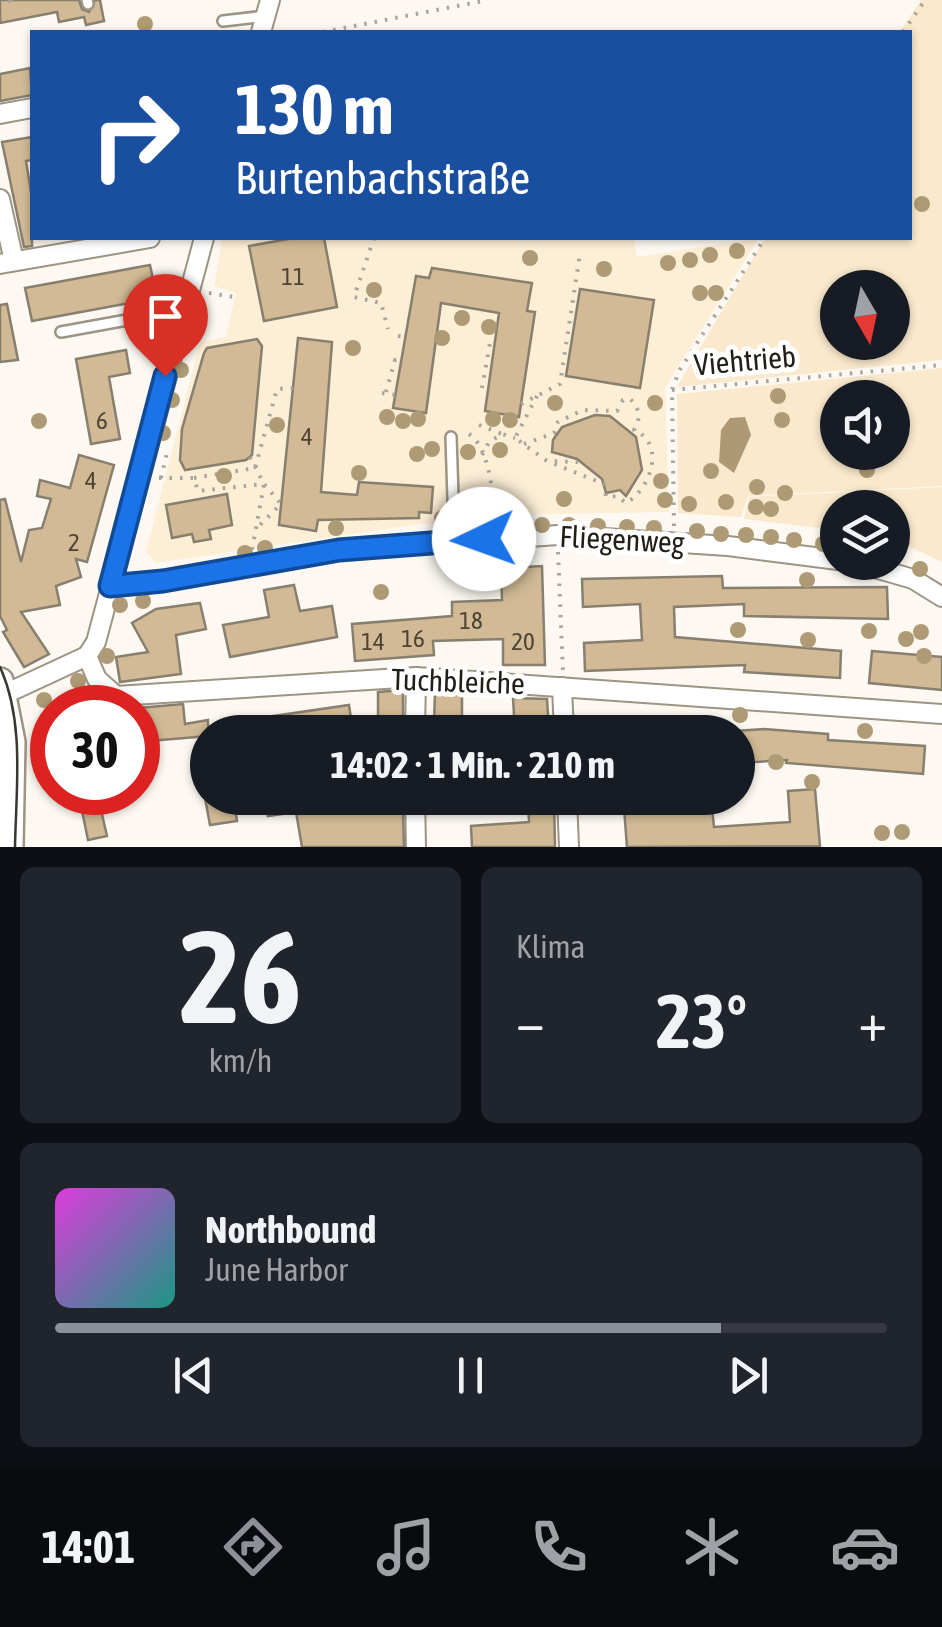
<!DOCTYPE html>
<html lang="de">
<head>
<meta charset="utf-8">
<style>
	body { margin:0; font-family:"Asap Condensed",sans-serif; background:#20242c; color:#f1f3f6; height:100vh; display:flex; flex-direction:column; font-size:38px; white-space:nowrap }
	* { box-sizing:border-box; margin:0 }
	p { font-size:32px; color:#9ea1a6 }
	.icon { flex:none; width:55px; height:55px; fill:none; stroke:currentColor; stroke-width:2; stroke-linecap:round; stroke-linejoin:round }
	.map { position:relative; height:847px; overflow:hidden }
	.side { display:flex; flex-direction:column; gap:20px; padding:20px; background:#0d0f14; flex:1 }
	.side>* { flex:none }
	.hud { position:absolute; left:30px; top:30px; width:882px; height:210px; border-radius:0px; box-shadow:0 2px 8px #0004; background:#1a4fa0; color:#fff; overflow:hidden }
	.needle { width:65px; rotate:171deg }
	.buttons { position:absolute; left:820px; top:270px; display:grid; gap:20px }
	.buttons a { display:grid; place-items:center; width:90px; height:90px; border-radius:50%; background:#171b24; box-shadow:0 2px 8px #0004; font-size:50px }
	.speed { position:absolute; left:30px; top:685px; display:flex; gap:20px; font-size:50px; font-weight:700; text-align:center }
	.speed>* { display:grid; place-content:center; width:130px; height:130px; border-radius:50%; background:#171b24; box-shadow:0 2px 8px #0004; line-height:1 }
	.speed .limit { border:15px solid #d22; background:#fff; color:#111 }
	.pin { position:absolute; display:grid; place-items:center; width:85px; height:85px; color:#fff; margin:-102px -42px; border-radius:50% 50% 50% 0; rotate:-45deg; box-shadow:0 0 10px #0007 }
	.pin .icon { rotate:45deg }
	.me { position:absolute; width:110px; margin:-55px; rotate:267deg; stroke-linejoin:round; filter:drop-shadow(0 0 8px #0008) }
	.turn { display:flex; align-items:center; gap:35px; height:210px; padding:0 40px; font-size:45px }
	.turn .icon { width:130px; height:130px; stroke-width:2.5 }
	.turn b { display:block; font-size:70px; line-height:85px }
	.big { font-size:75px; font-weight:700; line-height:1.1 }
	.side .tile { flex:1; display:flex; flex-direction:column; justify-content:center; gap:15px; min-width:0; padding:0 35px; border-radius:15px; background:#20242c }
	.side .dial { align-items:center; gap:0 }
	.dial b { font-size:130px; line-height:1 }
	.song { display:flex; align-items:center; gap:30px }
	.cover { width:120px; height:120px; border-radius:15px; background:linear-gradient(135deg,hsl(300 70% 55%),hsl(170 70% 35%)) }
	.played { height:10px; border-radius:5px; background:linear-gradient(90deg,#8c9099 80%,#363941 80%) }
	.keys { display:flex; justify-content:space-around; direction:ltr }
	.heat { display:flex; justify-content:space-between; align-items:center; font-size:55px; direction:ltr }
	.side .tiles { flex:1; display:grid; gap:20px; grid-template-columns:1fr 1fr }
	.tile:last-child { grid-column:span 2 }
	.trip { position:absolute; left:190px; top:715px; width:565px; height:100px; border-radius:50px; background:#171b24; box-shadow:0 2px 8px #0004; font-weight:700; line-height:100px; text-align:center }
	.tab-bar { display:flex; height:160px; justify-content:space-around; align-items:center; background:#090b0e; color:#9ea1a6 }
	.tab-bar .icon { width:70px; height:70px }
	.tab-bar .on { color:#8c9099 }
	.tab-bar b { font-size:45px; color:#f1f3f6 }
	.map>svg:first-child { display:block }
	.built { fill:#fdeed6 }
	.green { fill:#fae9cd; fill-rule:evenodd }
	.water { fill:#af9975 }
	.building { fill:#d1ba95; stroke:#887f6f; stroke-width:2.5 }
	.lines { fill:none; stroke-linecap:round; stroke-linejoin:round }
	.lane-casing { stroke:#9d9484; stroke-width:14 }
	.street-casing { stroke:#9d9484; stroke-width:22 }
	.secondary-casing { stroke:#9d9484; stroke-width:30 }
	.path { stroke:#a8a49e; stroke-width:4; stroke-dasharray:2.5 8; stroke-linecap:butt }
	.lane { stroke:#fff; stroke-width:9 }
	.street { stroke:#fff; stroke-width:18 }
	.secondary { stroke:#fff; stroke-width:25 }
	.tram { stroke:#3a3630; stroke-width:2.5 }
	.tree { fill:#ae9b75 }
	.route-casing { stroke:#114b97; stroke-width:25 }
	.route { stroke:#1a73e8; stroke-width:18 }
	.labels { text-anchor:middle; stroke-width:10; stroke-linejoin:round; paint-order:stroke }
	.number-label { font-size:25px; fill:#4d4436 }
	.street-label { font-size:30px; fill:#211d17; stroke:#fff }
</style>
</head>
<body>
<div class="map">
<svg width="942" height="847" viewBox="0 0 942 847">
	<rect width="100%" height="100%" fill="#fdf9f2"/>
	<polygon class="built" points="222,238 633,238 637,257 759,238 665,388 669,512 486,515 475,522 419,524 156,563 146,552 200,342 226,337 236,293 214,286"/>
	<g class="green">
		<path d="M921 0H942V360L677 387 765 238H910V32H900ZM838 288H892V342H838Z"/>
		<path d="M942 368V486L748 496 741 517 678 513 677 394ZM838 398H892V452H838Z"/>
		<polygon points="942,487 942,562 893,539 892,508 838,508 837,530 744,519 749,497"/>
	</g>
	<polygon class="water" points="745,417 751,435 734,473 719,462 721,430 730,418"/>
	<g class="building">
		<polygon points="0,0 79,0 82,9 89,12 95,0 100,0 104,21 86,25 84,17 59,22 57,12 0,23"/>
		<polygon points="30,68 32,95 0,101 0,74"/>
		<polygon points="32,137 32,160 26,161 32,198 32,246 24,247 2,142"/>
		<polygon points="294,238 324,238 337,307 264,321 249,246"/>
		<polygon points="150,265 157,298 32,321 25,288"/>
		<polygon points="432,268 532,283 527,311 535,312 519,417 485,411 499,313 441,303 426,413 393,408 416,276 429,278"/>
		<polygon points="580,289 654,300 640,388 566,376"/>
		<polygon points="7,304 18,360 0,362 0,305"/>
		<polygon points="298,338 332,342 321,492 357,495 359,482 433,487 431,513 419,512 419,518 318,520 316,531 279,525"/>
		<polygon points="257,339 262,346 252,455 246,460 185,470 180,460 182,429 204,353 207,348"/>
		<polygon points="126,350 130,373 109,377 120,439 91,444 76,359"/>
		<polygon points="595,415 610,416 636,437 642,470 626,496 620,490 606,493 602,479 577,459 552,452 553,440 562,427"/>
		<polygon points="79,455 114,465 87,562 76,559 81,577 56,586 60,605 21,612 49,654 24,667 3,632 7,630 0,616 0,500 5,499 21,562 29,530 42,528 51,499 37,496 40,480 70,488"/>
		<polygon points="227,494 232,525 209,530 211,539 194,542 192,534 172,538 166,505"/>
		<polygon points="542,566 545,665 503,665 503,639 433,641 434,655 355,661 352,624 452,616 452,602 502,600 501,568"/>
		<polygon points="722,576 723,588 887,587 888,619 744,616 744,604 674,607 675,637 841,651 840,678 744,672 745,665 585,671 584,643 642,640 640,604 583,607 582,579"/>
		<polygon points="294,585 300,611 332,606 337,637 230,657 223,625 269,617 264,590"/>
		<polygon points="200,603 206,629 176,635 181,674 120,682 116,657 148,652 132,623 156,609"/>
		<polygon points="872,651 942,657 942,690 869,683"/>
		<polygon points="403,690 403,732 378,732 378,692"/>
		<polygon points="435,691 462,693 462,724 434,724"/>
		<polygon points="513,698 547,699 549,732 515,732"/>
		<polygon points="183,704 185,724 208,720 208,736 138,742 138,708"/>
		<polygon points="349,705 353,732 220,732 219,724"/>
		<polygon points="764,729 828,734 828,740 925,746 923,774 786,763 787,760 739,763 736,731"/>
		<polygon points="815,789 820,846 627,847 624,808 650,806 650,799 711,798 714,827 790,822 788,791"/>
		<polygon points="98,797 107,836 88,840 80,801"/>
		<polygon points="205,798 364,798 367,809 403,807 404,847 302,847 296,812 268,816 267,811 236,814 237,821 210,825"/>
		<polygon points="554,800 555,847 472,847 471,826 529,822 528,801"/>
	</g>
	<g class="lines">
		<g class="lane-casing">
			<g id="lane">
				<polyline points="87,0 88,4"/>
				<polyline points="223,21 266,16"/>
				<polyline points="61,332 182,310"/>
				<polyline points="451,437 454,528"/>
			</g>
		</g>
		<g class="street-casing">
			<g id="street">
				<polyline points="261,32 270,0"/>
				<polyline points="0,114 32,108"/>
				<polyline points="0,199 14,261"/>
				<polyline points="0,264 150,238"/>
				<polyline points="854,562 913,579 942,597"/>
				<polyline points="110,586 191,577 339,550 558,535 728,546 838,560"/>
				<polyline points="87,656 97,679 116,696 416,677 942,714"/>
				<polyline points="87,656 96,642 204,238"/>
				<polyline points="562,687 564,732"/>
				<polyline points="5,694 87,656"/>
				<polyline points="415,732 416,677"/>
				<polyline points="415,798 416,847"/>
				<polyline points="567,798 569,847"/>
			</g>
		</g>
		<g class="secondary-casing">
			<polyline id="secondary" points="0,681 12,742 10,847"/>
		</g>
		<g class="path">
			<polyline points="10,0 12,7"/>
			<polyline points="323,32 488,0"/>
			<polyline points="903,32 925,0"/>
			<polyline points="374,238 354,297 381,303 388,329"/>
			<polyline points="209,293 234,297"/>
			<polyline points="398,336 405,337"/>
			<polyline points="482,388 490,343 495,341"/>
			<polyline points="672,390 942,365"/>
			<polyline points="386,392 395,360 401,363"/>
			<polyline points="382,393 395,395"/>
			<polyline points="537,396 515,438 547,461 578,462"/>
			<polyline points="521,404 560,384 580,254"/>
			<polyline points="479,425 502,434"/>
			<path d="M469 434C491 449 491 494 497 518"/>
			<path d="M524 444 554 433 558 422 583 410 617 411 623 400 630 399C640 407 641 420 634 430 667 444 650 490 626 503L617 496 606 497 604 484 547 461"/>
			<polyline points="482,455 489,442 502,434 515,438"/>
			<polyline points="250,457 264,484 252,550"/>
			<polyline points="159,478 194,478 198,491 264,484 281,504 257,528"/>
			<polyline points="161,478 167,453"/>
			<polyline points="194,478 255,468 277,389 293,388"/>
			<polyline points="674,526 672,390 679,371 765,238"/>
			<polyline points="558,552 563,672"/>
		</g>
		<use href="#lane" class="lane"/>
		<use href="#street" class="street"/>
		<use href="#secondary" class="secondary"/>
		<path class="tram" d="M0 667C25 722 16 788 15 847"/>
	</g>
	<g class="tree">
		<circle cx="145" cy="24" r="8"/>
		<circle cx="922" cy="204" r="8"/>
		<circle cx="737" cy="251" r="8"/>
		<circle cx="710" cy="255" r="8"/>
		<circle cx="530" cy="258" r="8"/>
		<circle cx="690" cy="260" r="8"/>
		<circle cx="668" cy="263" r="8"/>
		<circle cx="604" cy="269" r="8"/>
		<circle cx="374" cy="290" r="8"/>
		<circle cx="700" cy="293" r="8"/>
		<circle cx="716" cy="293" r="8"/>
		<circle cx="462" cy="318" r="8"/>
		<circle cx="489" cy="327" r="8"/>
		<circle cx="192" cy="328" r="8"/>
		<circle cx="442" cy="338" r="8"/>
		<circle cx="353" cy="348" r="8"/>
		<circle cx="181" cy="370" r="8"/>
		<circle cx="778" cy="396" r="8"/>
		<circle cx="172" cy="400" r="8"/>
		<circle cx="555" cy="403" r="8"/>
		<circle cx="655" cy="403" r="8"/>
		<circle cx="387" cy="417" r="8"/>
		<circle cx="418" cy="419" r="8"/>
		<circle cx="493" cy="419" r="8"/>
		<circle cx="510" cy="420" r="8"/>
		<circle cx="782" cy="420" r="8"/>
		<circle cx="39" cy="421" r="8"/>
		<circle cx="403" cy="421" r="8"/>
		<circle cx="277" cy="425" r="8"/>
		<circle cx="163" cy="433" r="8"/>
		<circle cx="432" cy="449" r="8"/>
		<circle cx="500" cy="450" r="8"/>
		<circle cx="468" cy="452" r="8"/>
		<circle cx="417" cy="454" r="8"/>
		<circle cx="867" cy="470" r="8"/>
		<circle cx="711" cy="471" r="8"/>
		<circle cx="359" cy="473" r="8"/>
		<circle cx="224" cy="476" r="8"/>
		<circle cx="661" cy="481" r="8"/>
		<circle cx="757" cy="487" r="8"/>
		<circle cx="785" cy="493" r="8"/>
		<circle cx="564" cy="499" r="8"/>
		<circle cx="665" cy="500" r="8"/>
		<circle cx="726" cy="502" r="8"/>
		<circle cx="689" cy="504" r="8"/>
		<circle cx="756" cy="507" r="8"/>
		<circle cx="771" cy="509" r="8"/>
		<circle cx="442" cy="518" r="8"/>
		<circle cx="471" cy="518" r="8"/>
		<circle cx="514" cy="525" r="8"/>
		<circle cx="542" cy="525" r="8"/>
		<circle cx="569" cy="525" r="8"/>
		<circle cx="598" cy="526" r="8"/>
		<circle cx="627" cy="527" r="8"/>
		<circle cx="336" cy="528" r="8"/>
		<circle cx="654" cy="528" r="8"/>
		<circle cx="697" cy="531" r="8"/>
		<circle cx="721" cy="534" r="8"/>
		<circle cx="746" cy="535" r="8"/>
		<circle cx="771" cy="537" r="8"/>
		<circle cx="794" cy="540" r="8"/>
		<circle cx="823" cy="544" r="8"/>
		<circle cx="265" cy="548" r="8"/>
		<circle cx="245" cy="553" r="8"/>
		<circle cx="920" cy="569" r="8"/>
		<circle cx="807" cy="580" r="8"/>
		<circle cx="381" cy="592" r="8"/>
		<circle cx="143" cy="601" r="8"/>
		<circle cx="120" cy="605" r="8"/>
		<circle cx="738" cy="630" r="8"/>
		<circle cx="869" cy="631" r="8"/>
		<circle cx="921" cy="632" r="8"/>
		<circle cx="906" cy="639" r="8"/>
		<circle cx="808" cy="640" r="8"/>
		<circle cx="107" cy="656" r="8"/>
		<circle cx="924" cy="656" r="8"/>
		<circle cx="78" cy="681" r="8"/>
		<circle cx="44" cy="700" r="8"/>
		<circle cx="740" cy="715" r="8"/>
		<circle cx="865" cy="731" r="8"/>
		<circle cx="776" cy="762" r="8"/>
		<circle cx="812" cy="782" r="8"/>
		<circle cx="902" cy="832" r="8"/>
		<circle cx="882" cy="833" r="8"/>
	</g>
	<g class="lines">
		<g class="route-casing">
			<polyline id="route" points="165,376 110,586 163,581 339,550 484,539"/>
		</g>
		<use href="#route" class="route"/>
	</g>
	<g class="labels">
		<g class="number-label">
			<text x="293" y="285">11</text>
			<text x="102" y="429">6</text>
			<text x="307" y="445">4</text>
			<text x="91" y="489">4</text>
			<text x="74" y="551">2</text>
			<text x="471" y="629">18</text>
			<text x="413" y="647">16</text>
			<text x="373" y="650">14</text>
			<text x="523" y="650">20</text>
		</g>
		<g class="street-label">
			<text transform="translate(745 361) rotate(-5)" y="10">Viehtrieb</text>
			<text transform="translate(622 540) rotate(3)" y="10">Fliegenweg</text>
			<text transform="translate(458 682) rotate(2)" y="10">Tuchbleiche</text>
		</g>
	</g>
</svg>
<div class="buttons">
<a><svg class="needle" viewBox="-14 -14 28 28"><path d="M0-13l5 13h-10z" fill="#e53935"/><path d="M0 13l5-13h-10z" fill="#9ea1a6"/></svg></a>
<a><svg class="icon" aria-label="sound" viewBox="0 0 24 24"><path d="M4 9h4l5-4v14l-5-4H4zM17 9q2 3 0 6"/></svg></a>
<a><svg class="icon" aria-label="layers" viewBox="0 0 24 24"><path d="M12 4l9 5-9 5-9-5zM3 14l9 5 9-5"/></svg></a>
</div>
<div class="speed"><div class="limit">30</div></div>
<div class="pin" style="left:165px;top:376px;background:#d93025"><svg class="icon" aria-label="arrive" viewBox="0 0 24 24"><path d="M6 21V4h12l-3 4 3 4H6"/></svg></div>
<svg class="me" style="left:484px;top:539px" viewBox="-20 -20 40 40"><circle r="19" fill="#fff"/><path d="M0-13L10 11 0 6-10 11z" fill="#1a73e8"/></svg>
<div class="trip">14:02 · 1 Min. · 210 m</div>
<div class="hud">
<div class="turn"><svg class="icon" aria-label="right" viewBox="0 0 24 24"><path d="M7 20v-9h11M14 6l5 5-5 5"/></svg><div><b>130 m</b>Burtenbachstraße</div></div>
</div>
</div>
<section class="side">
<div class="tiles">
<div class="tile dial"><b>26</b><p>km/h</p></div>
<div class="tile"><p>Klima</p>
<div class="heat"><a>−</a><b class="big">23°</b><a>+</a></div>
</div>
<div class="tile">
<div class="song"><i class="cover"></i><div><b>Northbound</b><p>June Harbor</p></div></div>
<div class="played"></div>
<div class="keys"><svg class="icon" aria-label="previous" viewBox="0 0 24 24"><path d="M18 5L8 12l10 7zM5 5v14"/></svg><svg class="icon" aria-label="pause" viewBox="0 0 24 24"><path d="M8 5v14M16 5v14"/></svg><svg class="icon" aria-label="next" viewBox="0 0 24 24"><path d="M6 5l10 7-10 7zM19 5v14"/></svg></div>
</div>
</div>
</section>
<nav class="tab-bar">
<b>14:01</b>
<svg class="icon on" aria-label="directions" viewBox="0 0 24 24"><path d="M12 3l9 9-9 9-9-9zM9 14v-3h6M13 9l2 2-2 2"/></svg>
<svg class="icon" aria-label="music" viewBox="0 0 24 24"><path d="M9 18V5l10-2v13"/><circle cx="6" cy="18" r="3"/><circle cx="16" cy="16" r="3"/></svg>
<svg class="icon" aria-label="phone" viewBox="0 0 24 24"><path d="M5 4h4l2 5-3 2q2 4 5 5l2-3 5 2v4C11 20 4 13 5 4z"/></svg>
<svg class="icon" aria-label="climate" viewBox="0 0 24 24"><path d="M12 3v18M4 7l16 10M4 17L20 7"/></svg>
<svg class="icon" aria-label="car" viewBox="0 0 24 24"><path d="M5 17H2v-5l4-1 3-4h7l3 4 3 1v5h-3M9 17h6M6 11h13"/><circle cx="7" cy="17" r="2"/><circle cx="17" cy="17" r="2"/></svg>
</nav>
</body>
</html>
